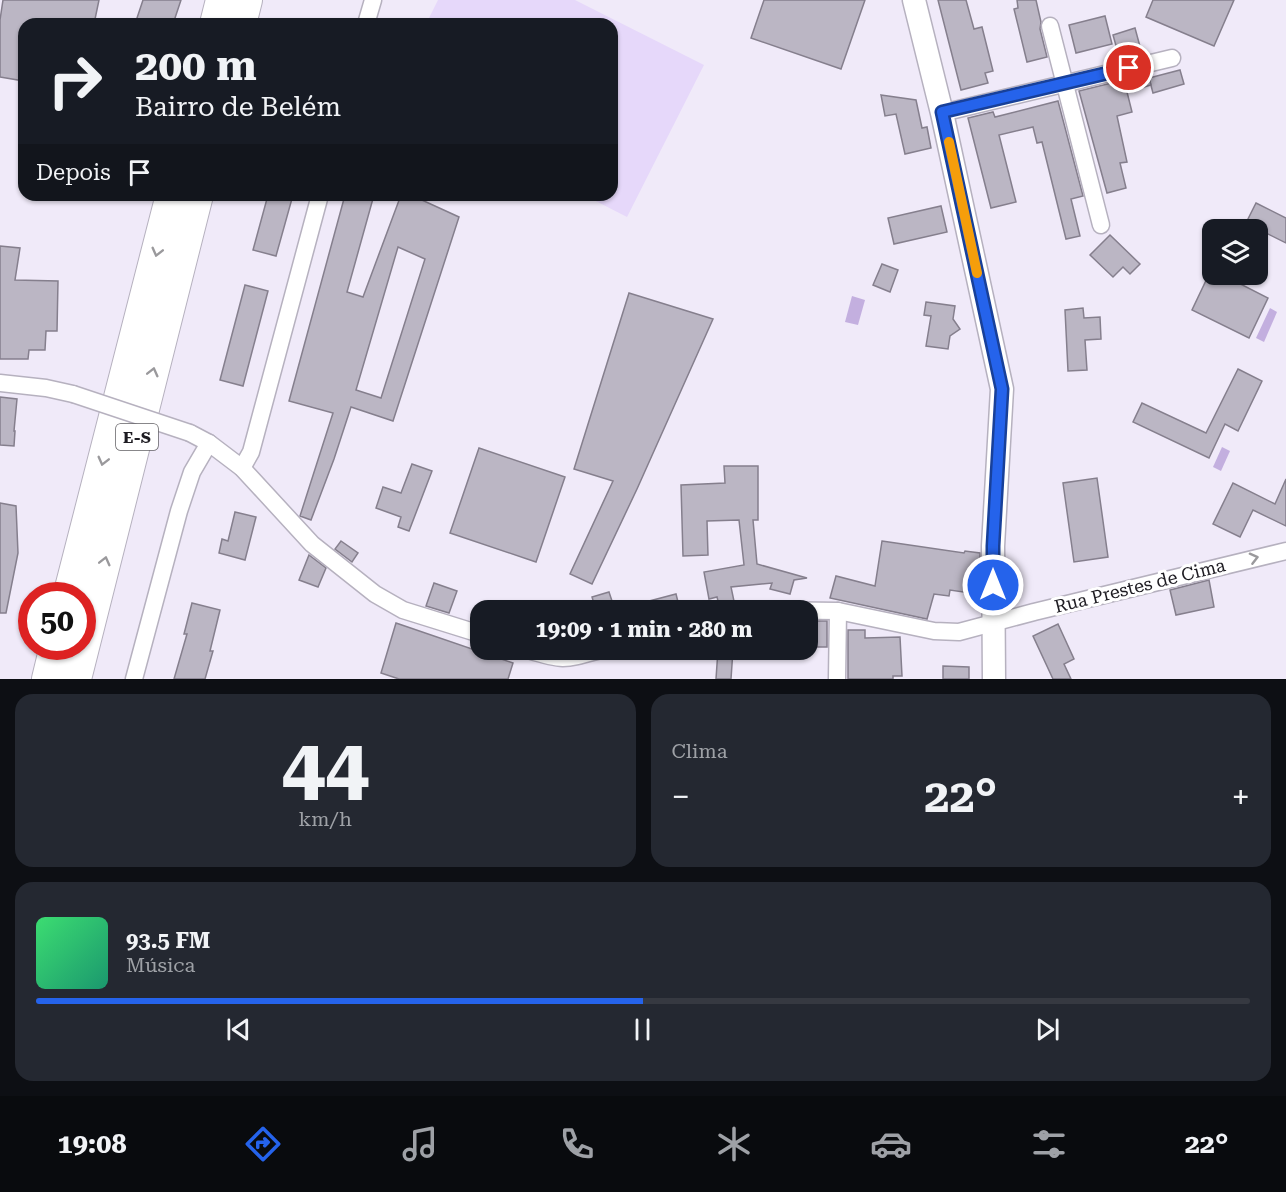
<!DOCTYPE html>
<html lang="pt">
<head>
<meta charset="utf-8">
<style>
	body { margin:0; font-family:"Roboto Serif",serif; background:#242831; color:#f1f3f6; height:100vh; display:flex; flex-direction:column; font-size:22px; white-space:nowrap }
	* { box-sizing:border-box; margin:0 }
	p { font-size:20px; color:#9ea1a6 }
	.icon { flex:none; width:33px; height:33px; fill:none; stroke:currentColor; stroke-width:2; stroke-linecap:round; stroke-linejoin:round }
	.map { position:relative; height:679px; overflow:hidden }
	.side { display:flex; flex-direction:column; gap:15px; padding:15px; background:#0d0f14; flex:1 }
	.side>* { flex:none }
	.top-card { position:absolute; left:18px; top:18px; width:600px; height:183px; border-radius:18px; box-shadow:0 2px 4px #0004; background:#171b24; color:#f1f3f6; overflow:hidden }
	.fabs { position:absolute; left:1202px; top:219px; display:grid; gap:12px }
	.fabs a { display:grid; place-items:center; width:66px; height:66px; border-radius:12px; background:#171b24; box-shadow:0 2px 4px #0004; font-size:30px }
	.speed { position:absolute; left:18px; top:582px; display:flex; gap:12px; font-size:30px; font-weight:700; text-align:center }
	.speed>* { display:grid; place-content:center; width:78px; height:78px; border-radius:50%; background:#171b24; box-shadow:0 2px 4px #0004; line-height:1 }
	.speed .limit { border:9px solid #d22; background:#fff; color:#111 }
	.pin { position:absolute; display:grid; place-items:center; width:51px; height:51px; color:#fff; margin:-26px; border:3px solid #fff; border-radius:50%; box-shadow:0 2px 6px #0007 }
	.me { position:absolute; width:66px; margin:-33px; rotate:0deg; stroke-linejoin:round; filter:drop-shadow(0 0 4px #0008) }
	.turn { display:flex; align-items:center; gap:21px; height:126px; padding:0 18px; font-size:27px }
	.turn .icon { width:78px; height:78px; stroke-width:2.5 }
	.turn b { display:block; font-size:42px; line-height:51px }
	.then { display:flex; align-items:center; height:57px; padding:0 18px; background:#0003; gap:12px; font-size:22px }
	.big { font-size:45px; font-weight:700; line-height:1.1 }
	.side .card { flex:1; display:flex; flex-direction:column; justify-content:center; gap:9px; min-width:0; padding:0 21px; border-radius:18px; background:#242831 }
	.side .dial { align-items:center; gap:0 }
	.dial b { font-size:78px; line-height:1 }
	.song { display:flex; align-items:center; gap:18px }
	.cover { width:72px; height:72px; border-radius:9px; background:linear-gradient(135deg,hsl(140 70% 55%),hsl(160 70% 35%)) }
	.played { height:6px; border-radius:3px; background:linear-gradient(90deg,#2563eb 50%,#363941 50%) }
	.keys { display:flex; justify-content:space-around; direction:ltr }
	.heat { display:flex; justify-content:space-between; align-items:center; font-size:33px; direction:ltr }
	.side .tiles { flex:1; display:grid; gap:15px; grid-template-columns:1fr 1fr }
	.card:last-child { grid-column:span 2 }
	.trip { position:absolute; left:470px; top:600px; width:348px; height:60px; border-radius:18px; background:#171b24; box-shadow:0 2px 4px #0004; font-weight:700; line-height:60px; text-align:center }
	.tab-bar { display:flex; height:96px; justify-content:space-around; align-items:center; background:#090b0e; color:#9ea1a6 }
	.tab-bar .icon { width:42px; height:42px }
	.tab-bar .active { color:#2563eb }
	.tab-bar b { font-size:27px; color:#f1f3f6 }
	.map>svg:first-child { display:block }
	.green { fill:#e6d8fa }
	.water { fill:#c3afdf }
	.building { fill:#bbb6c4; stroke:#857f8d; stroke-width:1.5; fill-rule:evenodd }
	.lines { fill:none; stroke-linecap:round; stroke-linejoin:round }
	.street-casing { stroke:#b6b1bf; stroke-width:19 }
	.secondary-casing { stroke:#b6b1bf; stroke-width:25 }
	.highway-casing { stroke:#b6b1bf; stroke-width:32 }
	.street { stroke:#fff; stroke-width:16 }
	.secondary { stroke:#fff; stroke-width:22 }
	.highway { stroke:#fff; stroke-width:30 }
	.street-bridge-casing { stroke:#b6b1bf; stroke-width:19; stroke-linecap:butt }
	.street-bridge { stroke:#fff; stroke-width:16 }
	.oneway { stroke:#9a999c }
	.route-casing { stroke:#184099; stroke-width:15 }
	.route { stroke:#2563eb; stroke-width:10 }
	.slow { stroke:#f59e0b; stroke-width:10 }
	.labels { text-anchor:middle; stroke-width:6; stroke-linejoin:round; paint-order:stroke }
	.shield { fill:#fff; stroke:#626064; stroke-width:1.5 }
	.shield-label { font-size:16px; font-weight:bold; fill:#1e1c22 }
	.street-label { font-size:18px; fill:#1e1c22; stroke:#fff }
</style>
</head>
<body>
<div class="map">
<svg width="1286" height="679" viewBox="0 0 1286 679">
	<rect width="100%" height="100%" fill="#f0eaf9"/>
	<polygon class="green" points="438,0 575,0 704,65 627,217 584,195 612,195 612,24 426,24"/>
	<g class="water">
		<polygon points="852,296 865,300 858,325 845,322"/>
		<polygon points="1270,308 1277,312 1264,342 1256,338"/>
		<polygon points="1222,447 1230,451 1221,471 1213,467"/>
	</g>
	<g class="building">
		<polygon points="3,0 99,0 94,24 24,24 24,81 0,77 0,20"/>
		<polygon points="143,0 181,0 173,24 135,24"/>
		<polygon points="764,0 865,0 841,69 751,38"/>
		<polygon points="938,0 966,0 974,29 982,27 993,71 985,73 988,83 961,90"/>
		<polygon points="1017,0 1036,0 1041,22 1040,29 1047,57 1027,62 1014,9 1018,8"/>
		<polygon points="1153,0 1234,0 1214,46 1146,17"/>
		<polygon points="1105,16 1112,44 1076,53 1069,25"/>
		<polygon points="1135,28 1142,54 1120,60 1113,35"/>
		<polygon points="1180,70 1184,84 1153,93 1149,78"/>
		<polygon points="1148,74 1151,85 1127,92 1132,112 1117,116 1127,162 1120,163 1126,188 1107,193 1079,91"/>
		<polygon points="881,95 916,100 922,128 927,127 931,148 905,154 896,114 885,116"/>
		<polygon points="1058,101 1083,196 1071,199 1080,236 1066,239 1042,142 1037,143 1033,127 999,135 1016,202 991,208 968,118 993,112 995,117"/>
		<polygon points="268,195 293,195 276,256 253,250"/>
		<path d="M345 195H374L347 292 363 297 401 195H411L459 217 393 421 351 407 334 459 311 520 300 516 333 413 289 401ZM398 247 425 259 381 398 356 390Z"/>
		<polygon points="1256,203 1286,218 1286,243 1246,223"/>
		<polygon points="941,206 947,232 894,244 888,218"/>
		<polygon points="1110,235 1140,264 1130,274 1123,267 1113,277 1090,255"/>
		<polygon points="0,246 20,248 15,280 58,281 57,331 46,331 45,350 29,350 28,359 0,359"/>
		<polygon points="882,264 898,270 890,292 873,285"/>
		<polygon points="1211,270 1212,274 1221,274 1268,298 1249,338 1192,310"/>
		<polygon points="245,285 268,291 243,386 220,380"/>
		<polygon points="629,293 713,319 637,489 592,584 570,574 613,481 574,469"/>
		<polygon points="926,302 955,306 953,319 960,329 950,336 948,349 926,346 931,316 924,315"/>
		<polygon points="1083,308 1084,318 1100,317 1101,339 1085,340 1087,370 1068,371 1065,310"/>
		<polygon points="1238,369 1262,381 1238,431 1225,424 1209,458 1133,422 1142,403 1206,433"/>
		<polygon points="0,397 17,399 14,431 15,431 14,446 0,445"/>
		<polygon points="479,448 565,477 536,562 450,533"/>
		<polygon points="412,464 432,471 409,531 398,527 401,517 376,508 383,487 401,493"/>
		<polygon points="724,466 758,466 758,520 753,520 757,564 807,578 794,580 790,594 770,589 772,583 731,587 735,606 720,609 717,597 709,599 704,572 744,565 739,520 707,521 708,555 683,556 681,485 725,483"/>
		<polygon points="1097,478 1108,557 1074,562 1063,483"/>
		<polygon points="1286,479 1286,526 1253,510 1240,537 1213,524 1233,483 1275,504"/>
		<polygon points="0,503 16,506 18,553 6,613 0,613"/>
		<polygon points="235,512 256,517 245,560 219,553 222,539 228,541"/>
		<polygon points="341,541 358,553 352,562 335,549"/>
		<polygon points="882,541 964,553 965,551 980,553 980,577 977,594 950,590 949,596 934,594 927,619 830,598 836,576 875,586"/>
		<polygon points="309,555 326,568 318,587 299,580"/>
		<polygon points="1209,580 1214,607 1176,615 1170,590"/>
		<polygon points="434,583 457,591 449,613 426,606"/>
		<polygon points="609,592 615,610 596,610 592,597"/>
		<polygon points="676,594 680,610 631,610 630,606"/>
		<polygon points="192,603 220,610 210,651 213,651 205,679 174,679 187,634 184,634"/>
		<polygon points="807,621 827,621 827,647 813,647 813,639 807,639"/>
		<polygon points="396,623 513,663 508,679 399,679 381,673"/>
		<polygon points="1058,624 1074,659 1064,664 1071,679 1053,679 1033,636"/>
		<polygon points="848,630 865,630 865,638 900,637 902,676 893,676 893,679 848,679"/>
		<polygon points="718,650 733,650 731,679 716,679"/>
		<polygon points="943,666 969,667 969,679 943,679"/>
	</g>
	<g class="lines">
		<g class="street-casing">
			<g id="street">
				<polyline points="366,24 373,0"/>
				<polyline points="1050,26 1101,225"/>
				<polyline points="942,113 1172,58"/>
				<polyline points="0,383 46,388 73,394"/>
				<polyline points="190,433 209,443 242,468 312,544 375,594 403,610 480,634"/>
				<polyline points="242,468 251,452 320,195"/>
				<polyline points="755,610 838,611 934,631 959,632 1034,612 1286,551"/>
				<path d="M528 650C563 661 564 660 600 650"/>
				<polyline points="134,679 179,511 192,472 209,443"/>
				<polyline points="837,679 838,611"/>
			</g>
		</g>
		<g class="secondary-casing">
			<polyline id="secondary" points="914,0 942,113 1002,389 993,546 994,679"/>
		</g>
		<g class="highway-casing">
			<g id="highway">
				<polyline points="215,24 221,0"/>
				<polyline points="241,24 247,0"/>
				<polyline points="68,596 171,195"/>
				<polyline points="47,679 55,646"/>
				<polyline points="76,679 198,195"/>
			</g>
		</g>
		<use href="#street" class="street"/>
		<use href="#secondary" class="secondary"/>
		<use href="#highway" class="highway"/>
		<g class="street-bridge-casing">
			<polyline id="street-bridge" points="73,394 190,433"/>
		</g>
		<use href="#street-bridge" class="street-bridge"/>
	</g>
	<defs><path id="oneway-chevron" d="M-2-3.5L2.5 0L-2 3.5" fill="none" stroke-width="1.6" stroke-linecap="round" stroke-linejoin="round" transform="scale(1.5)"/></defs>
	<g class="oneway">
		<use href="#oneway-chevron" transform="translate(157 252) rotate(104)"/>
		<use href="#oneway-chevron" transform="translate(153 372) rotate(-76)"/>
		<use href="#oneway-chevron" transform="translate(103 461) rotate(104)"/>
		<use href="#oneway-chevron" transform="translate(1254 558) rotate(-14)"/>
		<use href="#oneway-chevron" transform="translate(105 561) rotate(-76)"/>
	</g>
	<g class="lines">
		<g class="route-casing">
			<polyline id="route" points="993,585 993,546 1002,389 942,112 1129,68"/>
		</g>
		<use href="#route" class="route"/>
		<polyline class="slow" points="949,142 977,273"/>
	</g>
	<g class="labels">
		<rect class="shield" x="116" y="424" width="42" height="26" rx="4.5"/>
		<g class="shield-label">
			<text x="137" y="443">E-S</text>
		</g>
		<g class="street-label">
			<text transform="translate(1140 586) rotate(-14)" y="6">Rua Prestes de Cima</text>
		</g>
	</g>
</svg>
<div class="fabs">
<a><svg class="icon" aria-label="layers" viewBox="0 0 24 24"><path d="M12 4l9 5-9 5-9-5zM3 14l9 5 9-5"/></svg></a>
</div>
<div class="speed"><div class="limit">50</div></div>
<div class="pin" style="left:1129px;top:68px;background:#d93025"><svg class="icon" aria-label="arrive" viewBox="0 0 24 24"><path d="M6 21V4h12l-3 4 3 4H6"/></svg></div>
<svg class="me" style="left:993px;top:585px" viewBox="-20 -20 40 40"><circle r="17" fill="#2563eb" stroke="#fff" stroke-width="3"/><path d="M0-11L8 9 0 5-8 9z" fill="#fff"/></svg>
<div class="trip">19:09 · 1 min · 280 m</div>
<div class="top-card">
<div class="turn"><svg class="icon" aria-label="right" viewBox="0 0 24 24"><path d="M7 20v-9h11M14 6l5 5-5 5"/></svg><div><b>200 m</b>Bairro de Belém</div></div>
<div class="then">Depois<svg class="icon" aria-label="arrive" viewBox="0 0 24 24"><path d="M6 21V4h12l-3 4 3 4H6"/></svg></div>
</div>
</div>
<section class="side">
<div class="tiles">
<div class="card dial"><b>44</b><p>km/h</p></div>
<div class="card"><p>Clima</p>
<div class="heat"><a>−</a><b class="big">22°</b><a>+</a></div>
</div>
<div class="card">
<div class="song"><i class="cover"></i><div><b>93.5 FM</b><p>Música</p></div></div>
<div class="played"></div>
<div class="keys"><svg class="icon" aria-label="previous" viewBox="0 0 24 24"><path d="M18 5L8 12l10 7zM5 5v14"/></svg><svg class="icon" aria-label="pause" viewBox="0 0 24 24"><path d="M8 5v14M16 5v14"/></svg><svg class="icon" aria-label="next" viewBox="0 0 24 24"><path d="M6 5l10 7-10 7zM19 5v14"/></svg></div>
</div>
</div>
</section>
<nav class="tab-bar">
<b>19:08</b>
<svg class="icon active" aria-label="directions" viewBox="0 0 24 24"><path d="M12 3l9 9-9 9-9-9zM9 14v-3h6M13 9l2 2-2 2"/></svg>
<svg class="icon" aria-label="music" viewBox="0 0 24 24"><path d="M9 18V5l10-2v13"/><circle cx="6" cy="18" r="3"/><circle cx="16" cy="16" r="3"/></svg>
<svg class="icon" aria-label="phone" viewBox="0 0 24 24"><path d="M5 4h4l2 5-3 2q2 4 5 5l2-3 5 2v4C11 20 4 13 5 4z"/></svg>
<svg class="icon" aria-label="climate" viewBox="0 0 24 24"><path d="M12 3v18M4 7l16 10M4 17L20 7"/></svg>
<svg class="icon" aria-label="car" viewBox="0 0 24 24"><path d="M5 17H2v-5l4-1 3-4h7l3 4 3 1v5h-3M9 17h6M6 11h13"/><circle cx="7" cy="17" r="2"/><circle cx="17" cy="17" r="2"/></svg>
<svg class="icon" aria-label="filters" viewBox="0 0 24 24"><path d="M4 7h16M4 17h16"/><circle cx="9" cy="7" r="2"/><circle cx="15" cy="17" r="2"/></svg>
<b>22°</b>
</nav>
</body>
</html>
